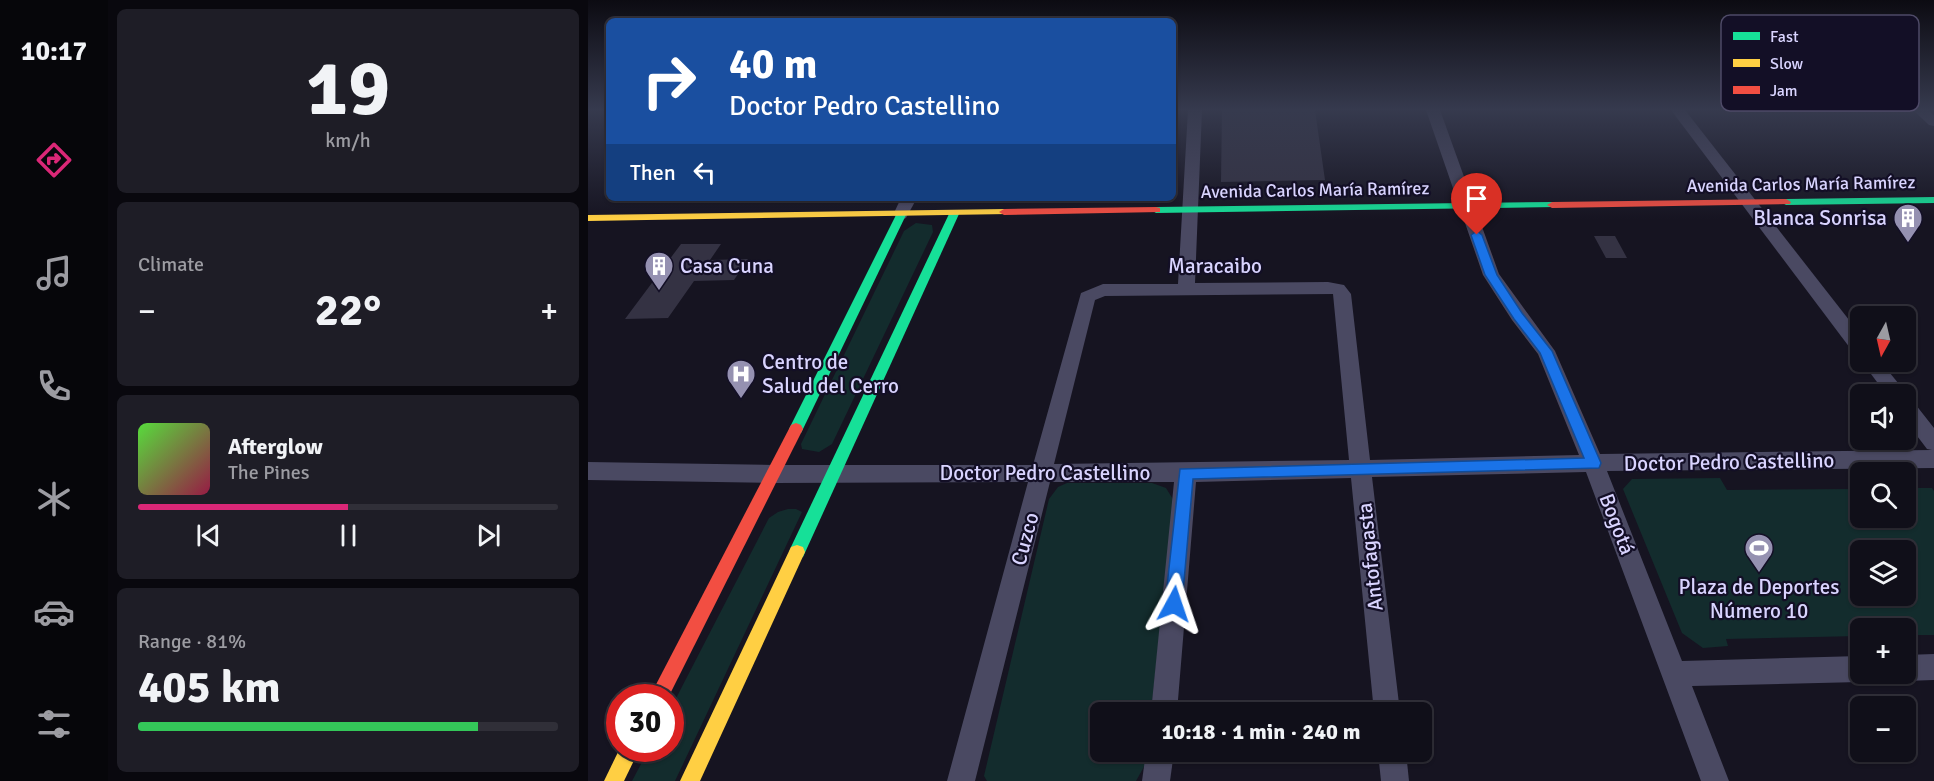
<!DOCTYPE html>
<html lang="en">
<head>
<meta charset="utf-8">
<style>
	body { margin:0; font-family:Signika,sans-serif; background:#1e1d26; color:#f1f3f6; height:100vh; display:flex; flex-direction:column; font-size:22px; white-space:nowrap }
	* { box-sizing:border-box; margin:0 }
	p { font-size:20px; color:#9c9ca2 }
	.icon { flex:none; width:33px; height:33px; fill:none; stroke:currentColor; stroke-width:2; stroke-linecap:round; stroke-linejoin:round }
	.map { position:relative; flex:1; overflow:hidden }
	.sheet { display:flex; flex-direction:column; gap:9px; padding:9px; background:#09080e; width:480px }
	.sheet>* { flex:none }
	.banner { position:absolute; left:18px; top:18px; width:570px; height:183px; border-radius:9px; box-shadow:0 2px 4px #0004,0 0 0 2px #302f38; background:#1a4fa0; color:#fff; overflow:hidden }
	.needle { width:39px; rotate:188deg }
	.buttons { position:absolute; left:1262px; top:306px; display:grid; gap:12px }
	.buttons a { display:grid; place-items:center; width:66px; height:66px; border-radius:9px; background:#100f19; box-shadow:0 2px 4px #0004,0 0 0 2px #302f38; font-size:30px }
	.speed { position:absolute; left:18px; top:684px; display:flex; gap:12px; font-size:30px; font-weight:700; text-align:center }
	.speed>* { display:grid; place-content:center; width:78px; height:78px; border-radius:50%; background:#100f19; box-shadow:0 2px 4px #0004,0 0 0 2px #302f38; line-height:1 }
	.speed .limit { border:9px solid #d22; background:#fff; color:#111 }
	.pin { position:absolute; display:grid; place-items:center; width:51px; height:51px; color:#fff; margin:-62px -26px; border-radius:50% 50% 50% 0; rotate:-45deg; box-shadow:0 0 6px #0007 }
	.pin .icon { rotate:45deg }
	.me { position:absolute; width:66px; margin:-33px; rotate:5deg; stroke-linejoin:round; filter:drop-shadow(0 0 4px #0008) }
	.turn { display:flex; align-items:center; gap:21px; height:126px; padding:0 24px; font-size:27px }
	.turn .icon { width:78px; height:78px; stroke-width:2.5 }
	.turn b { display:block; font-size:42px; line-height:51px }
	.then { display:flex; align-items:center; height:57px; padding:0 24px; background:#0003; gap:12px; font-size:22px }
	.big { font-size:45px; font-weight:700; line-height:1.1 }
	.sheet .widget { flex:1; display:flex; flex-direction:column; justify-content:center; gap:9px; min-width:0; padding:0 21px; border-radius:9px; background:#1e1d26 }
	.sheet .dial { align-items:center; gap:0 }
	.dial b { font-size:78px; line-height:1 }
	.song { display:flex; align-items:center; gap:18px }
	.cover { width:72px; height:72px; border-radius:9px; background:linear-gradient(135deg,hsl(110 70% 55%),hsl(340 70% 35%)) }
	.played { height:6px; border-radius:3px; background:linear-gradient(90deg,#db2777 50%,#302f38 50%) }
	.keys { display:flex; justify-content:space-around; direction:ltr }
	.heat { display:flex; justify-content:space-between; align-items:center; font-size:33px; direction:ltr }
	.charge { height:9px; border-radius:4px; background:linear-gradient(90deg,#34c759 81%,#302f38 0) }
	.trip { position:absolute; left:502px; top:702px; width:342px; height:60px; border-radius:9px; background:#100f19; box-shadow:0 2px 4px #0004,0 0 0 2px #302f38; font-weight:700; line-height:60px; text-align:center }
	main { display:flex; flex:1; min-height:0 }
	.dock { display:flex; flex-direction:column; width:108px; justify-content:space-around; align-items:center; background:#06060a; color:#9c9ca2 }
	.dock .icon { width:42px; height:42px }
	.dock .on { color:#db2777 }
	.dock b { font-size:27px; color:#f1f3f6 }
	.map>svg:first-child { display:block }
	.green { fill:#132c2d; fill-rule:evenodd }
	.building { fill:#343243 }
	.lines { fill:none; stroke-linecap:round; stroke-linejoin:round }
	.street { fill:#4a4962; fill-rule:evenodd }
	.fast { fill:#16e098; fill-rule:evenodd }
	.slow { fill:#ffcf43; fill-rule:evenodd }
	.jam { fill:#f24e42; fill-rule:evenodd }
	.route { fill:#1a73e8; stroke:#114b97; stroke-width:1.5 }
	.labels { text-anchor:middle; stroke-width:4.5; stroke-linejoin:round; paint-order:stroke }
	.far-street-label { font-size:18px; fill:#d9d4ff; stroke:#130f26 }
	.poi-label { font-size:21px; fill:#d9d4ff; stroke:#130f26; text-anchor:start }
	.street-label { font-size:21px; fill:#d9d4ff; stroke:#130f26 }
	.key { fill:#130f26; stroke:#4e4a67; stroke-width:1.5 }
	.key-label { font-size:16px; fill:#d9d4ff }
</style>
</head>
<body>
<main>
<nav class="dock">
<b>10:17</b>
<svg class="icon on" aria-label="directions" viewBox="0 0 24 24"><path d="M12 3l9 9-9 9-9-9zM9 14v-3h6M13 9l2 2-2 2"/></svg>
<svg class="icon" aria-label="music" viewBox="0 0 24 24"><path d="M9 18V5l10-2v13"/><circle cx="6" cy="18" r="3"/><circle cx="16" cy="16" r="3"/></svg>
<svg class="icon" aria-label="phone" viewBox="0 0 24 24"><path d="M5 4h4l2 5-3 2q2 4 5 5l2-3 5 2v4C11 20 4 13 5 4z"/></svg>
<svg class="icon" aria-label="climate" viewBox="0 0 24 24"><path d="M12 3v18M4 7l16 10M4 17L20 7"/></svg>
<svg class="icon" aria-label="car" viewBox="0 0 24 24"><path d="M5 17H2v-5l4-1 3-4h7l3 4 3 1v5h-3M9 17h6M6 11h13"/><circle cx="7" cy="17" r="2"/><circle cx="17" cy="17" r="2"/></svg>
<svg class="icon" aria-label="filters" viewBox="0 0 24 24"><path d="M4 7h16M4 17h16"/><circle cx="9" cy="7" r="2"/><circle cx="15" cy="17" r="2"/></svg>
</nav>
<section class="sheet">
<div class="widget dial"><b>19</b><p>km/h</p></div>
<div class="widget"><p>Climate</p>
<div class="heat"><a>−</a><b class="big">22°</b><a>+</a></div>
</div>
<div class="widget">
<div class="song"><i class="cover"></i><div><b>Afterglow</b><p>The Pines</p></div></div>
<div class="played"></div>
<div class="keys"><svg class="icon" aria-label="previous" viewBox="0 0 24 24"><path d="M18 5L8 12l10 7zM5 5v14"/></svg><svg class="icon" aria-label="pause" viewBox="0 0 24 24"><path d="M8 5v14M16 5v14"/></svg><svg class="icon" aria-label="next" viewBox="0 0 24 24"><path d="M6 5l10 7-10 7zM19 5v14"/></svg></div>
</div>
<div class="widget"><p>Range · 81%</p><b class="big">405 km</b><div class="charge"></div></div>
</section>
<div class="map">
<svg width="1346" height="781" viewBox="0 0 1346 781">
	<rect width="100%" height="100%" fill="#161421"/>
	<g class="green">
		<polygon points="328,223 344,225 345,232 244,444 231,452 214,449 213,444 316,231"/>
		<path d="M1132 478 1139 490 1272 489V518H1317V488H1344L1346 491V635H1317V628H1272V636L1138 639 1140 646 1115 648 1094 633 1035 489 1044 479ZM1272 550H1317V596H1272Z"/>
		<polygon points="479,483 564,483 578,488 586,501 563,712 513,712 513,752 559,752 558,763 548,781 399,781 396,776 461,499 470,487"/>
		<polygon points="200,509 208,509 214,512 87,781 44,781 61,749 82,748 83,708 181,518 190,512"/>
	</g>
	<g class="building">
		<polygon points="634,110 727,110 737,180 633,182"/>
		<polygon points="1006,236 1027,236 1039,258 1018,258"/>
		<polygon points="93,244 133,244 122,260 160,259 146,280 106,281 80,318 37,319"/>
	</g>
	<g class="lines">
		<g class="street">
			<path d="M600 110H614L607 283 740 282 756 285 763 294 782 460 991 455 950 354 924 320 895 275 838 110H852L911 274 967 351 1012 454 1344 450 1339 449 1317 420V397L1324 400 1346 428V468L1019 471 1094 661 1272 656V674H1283L1281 678 1272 682 1104 686 1141 781H1113L998 472 784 477 812 712H786L763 478 608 482 589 712H563L586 482H462L387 781H359L440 482 186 483 0 480V462L186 465H445L493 293 515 284H590ZM745 294 761 460 466 464 507 300 517 296Z"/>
			<polygon points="1083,110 1097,110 1272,334 1272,354 1265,352"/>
			<polygon points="1325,110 1340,110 1346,115 1346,126 1341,125"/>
			<polygon points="313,198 329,198 318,218 313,220 305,215"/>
			<polygon points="1274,362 1293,362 1319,394 1317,397 1317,394 1298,394"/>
			<polygon points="1346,654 1346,680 1317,681 1308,677 1306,674 1317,674 1317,655"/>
			<polygon points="558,752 586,752 582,781 554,781"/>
			<polygon points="790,752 818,752 821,781 793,781"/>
		</g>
		<g class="fast">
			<polygon points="1346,197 1346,203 1198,205 1193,202 1198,199"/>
			<polygon points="964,202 969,205 968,207 568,213 563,210 568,207"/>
			<polygon points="366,211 371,214 215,557 209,559 203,557 201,552 203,547 361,214"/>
			<polygon points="313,212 318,215 215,429 213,433 203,433 201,429 308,215"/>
		</g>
		<g class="slow">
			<polygon points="416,209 420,210 420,214 0,221 0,215"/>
			<polygon points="209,545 215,547 217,552 112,781 92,781 203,547"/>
			<polygon points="32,748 52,748 36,781 16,781"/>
		</g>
		<g class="jam">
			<polygon points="1198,199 1203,202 1202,204 964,208 959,205 964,202"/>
			<polygon points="568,207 572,208 572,212 416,215 411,212 416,209"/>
			<polygon points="208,423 213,425 215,429 80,698 61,698 203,425"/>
		</g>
	</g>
	<linearGradient id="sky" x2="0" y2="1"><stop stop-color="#0c0b12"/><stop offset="0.5" stop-color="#363a4e"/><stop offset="1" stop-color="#363a4e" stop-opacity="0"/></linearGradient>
	<rect width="1346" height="219" fill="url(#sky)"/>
	<polygon class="route" points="889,231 894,235 909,275 934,313 964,351 1013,463 1011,468 605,479 594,604 592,609 586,612 580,609 577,604 592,469 996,458 952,353 926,319 897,275 883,235"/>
	<defs>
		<g id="building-pin" transform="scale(1.5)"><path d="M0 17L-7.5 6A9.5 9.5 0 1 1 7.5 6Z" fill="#9591b1" stroke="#130f26"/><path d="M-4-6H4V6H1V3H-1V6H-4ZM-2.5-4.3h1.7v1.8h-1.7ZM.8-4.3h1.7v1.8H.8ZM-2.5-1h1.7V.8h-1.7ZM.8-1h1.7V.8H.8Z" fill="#fff"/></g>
		<g id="hospital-pin" transform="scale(1.5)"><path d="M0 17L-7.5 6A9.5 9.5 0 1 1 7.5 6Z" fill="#9591b1" stroke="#130f26"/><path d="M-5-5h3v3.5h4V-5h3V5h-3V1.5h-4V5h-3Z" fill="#fff"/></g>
		<g id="stadium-pin" transform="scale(1.5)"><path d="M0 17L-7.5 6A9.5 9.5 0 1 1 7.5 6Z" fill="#9591b1" stroke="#130f26"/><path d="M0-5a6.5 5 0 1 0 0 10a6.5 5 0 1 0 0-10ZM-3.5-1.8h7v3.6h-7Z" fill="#fff"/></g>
	</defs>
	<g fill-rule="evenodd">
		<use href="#building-pin" x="1320" y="218"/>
		<use href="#building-pin" x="71" y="266"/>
		<use href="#hospital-pin" x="153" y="374"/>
		<use href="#stadium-pin" x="1171" y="548"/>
	</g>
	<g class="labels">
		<g class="far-street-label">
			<text transform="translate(1213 184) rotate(-1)" y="6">Avenida Carlos María Ramírez</text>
			<text transform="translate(727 190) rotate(-1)" y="6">Avenida Carlos María Ramírez</text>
		</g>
		<g class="poi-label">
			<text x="1299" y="225" text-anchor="end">Blanca Sonrisa</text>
			<text x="92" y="273">Casa Cuna</text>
			<text x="174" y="369">Centro de<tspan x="174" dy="24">Salud del Cerro</tspan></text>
			<text x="1171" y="594" text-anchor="middle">Plaza de Deportes<tspan x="1171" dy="24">Número 10</tspan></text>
		</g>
		<g class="street-label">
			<text x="627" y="273">Maracaibo</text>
			<text transform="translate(1141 462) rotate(-1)" y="7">Doctor Pedro Castellino</text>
			<text x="457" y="480">Doctor Pedro Castellino</text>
			<text transform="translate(1029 524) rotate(69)" y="7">Bogotá</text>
			<text transform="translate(437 539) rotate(-75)" y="7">Cuzco</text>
			<text transform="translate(782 557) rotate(-96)" y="7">Antofagasta</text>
		</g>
	</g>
	<rect x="1133" y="15" width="198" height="96" rx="9" class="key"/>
	<rect x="1145" y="32" width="27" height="8" fill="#16e098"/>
	<rect x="1145" y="59" width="27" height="8" fill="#ffcf43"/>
	<rect x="1145" y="86" width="27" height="8" fill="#f24e42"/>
	<g class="key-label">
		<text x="1182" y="42">Fast</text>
		<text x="1182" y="69">Slow</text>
		<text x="1182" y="96">Jam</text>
	</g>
</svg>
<div class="buttons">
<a><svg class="needle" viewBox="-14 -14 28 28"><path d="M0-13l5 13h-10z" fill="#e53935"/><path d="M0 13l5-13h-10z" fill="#9c9ca2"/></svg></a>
<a><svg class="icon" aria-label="sound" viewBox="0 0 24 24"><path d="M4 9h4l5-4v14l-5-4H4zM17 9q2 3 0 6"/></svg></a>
<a><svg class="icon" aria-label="search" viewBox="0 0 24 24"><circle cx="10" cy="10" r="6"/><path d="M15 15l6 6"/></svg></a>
<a><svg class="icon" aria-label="layers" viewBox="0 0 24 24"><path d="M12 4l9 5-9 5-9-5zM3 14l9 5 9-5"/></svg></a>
<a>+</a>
<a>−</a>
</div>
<div class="speed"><div class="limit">30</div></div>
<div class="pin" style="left:889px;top:235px;background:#d93025"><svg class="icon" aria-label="arrive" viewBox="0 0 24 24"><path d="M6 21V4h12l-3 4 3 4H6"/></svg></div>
<svg class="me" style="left:586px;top:604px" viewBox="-20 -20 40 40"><path d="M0-17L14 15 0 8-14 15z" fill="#1a73e8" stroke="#fff" stroke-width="4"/></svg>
<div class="trip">10:18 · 1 min · 240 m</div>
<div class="banner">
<div class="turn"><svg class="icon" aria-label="right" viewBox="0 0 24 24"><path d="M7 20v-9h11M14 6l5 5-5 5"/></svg><div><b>40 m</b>Doctor Pedro Castellino</div></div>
<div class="then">Then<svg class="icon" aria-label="left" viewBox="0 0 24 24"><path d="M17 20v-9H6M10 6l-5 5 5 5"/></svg></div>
</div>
</div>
</main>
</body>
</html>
